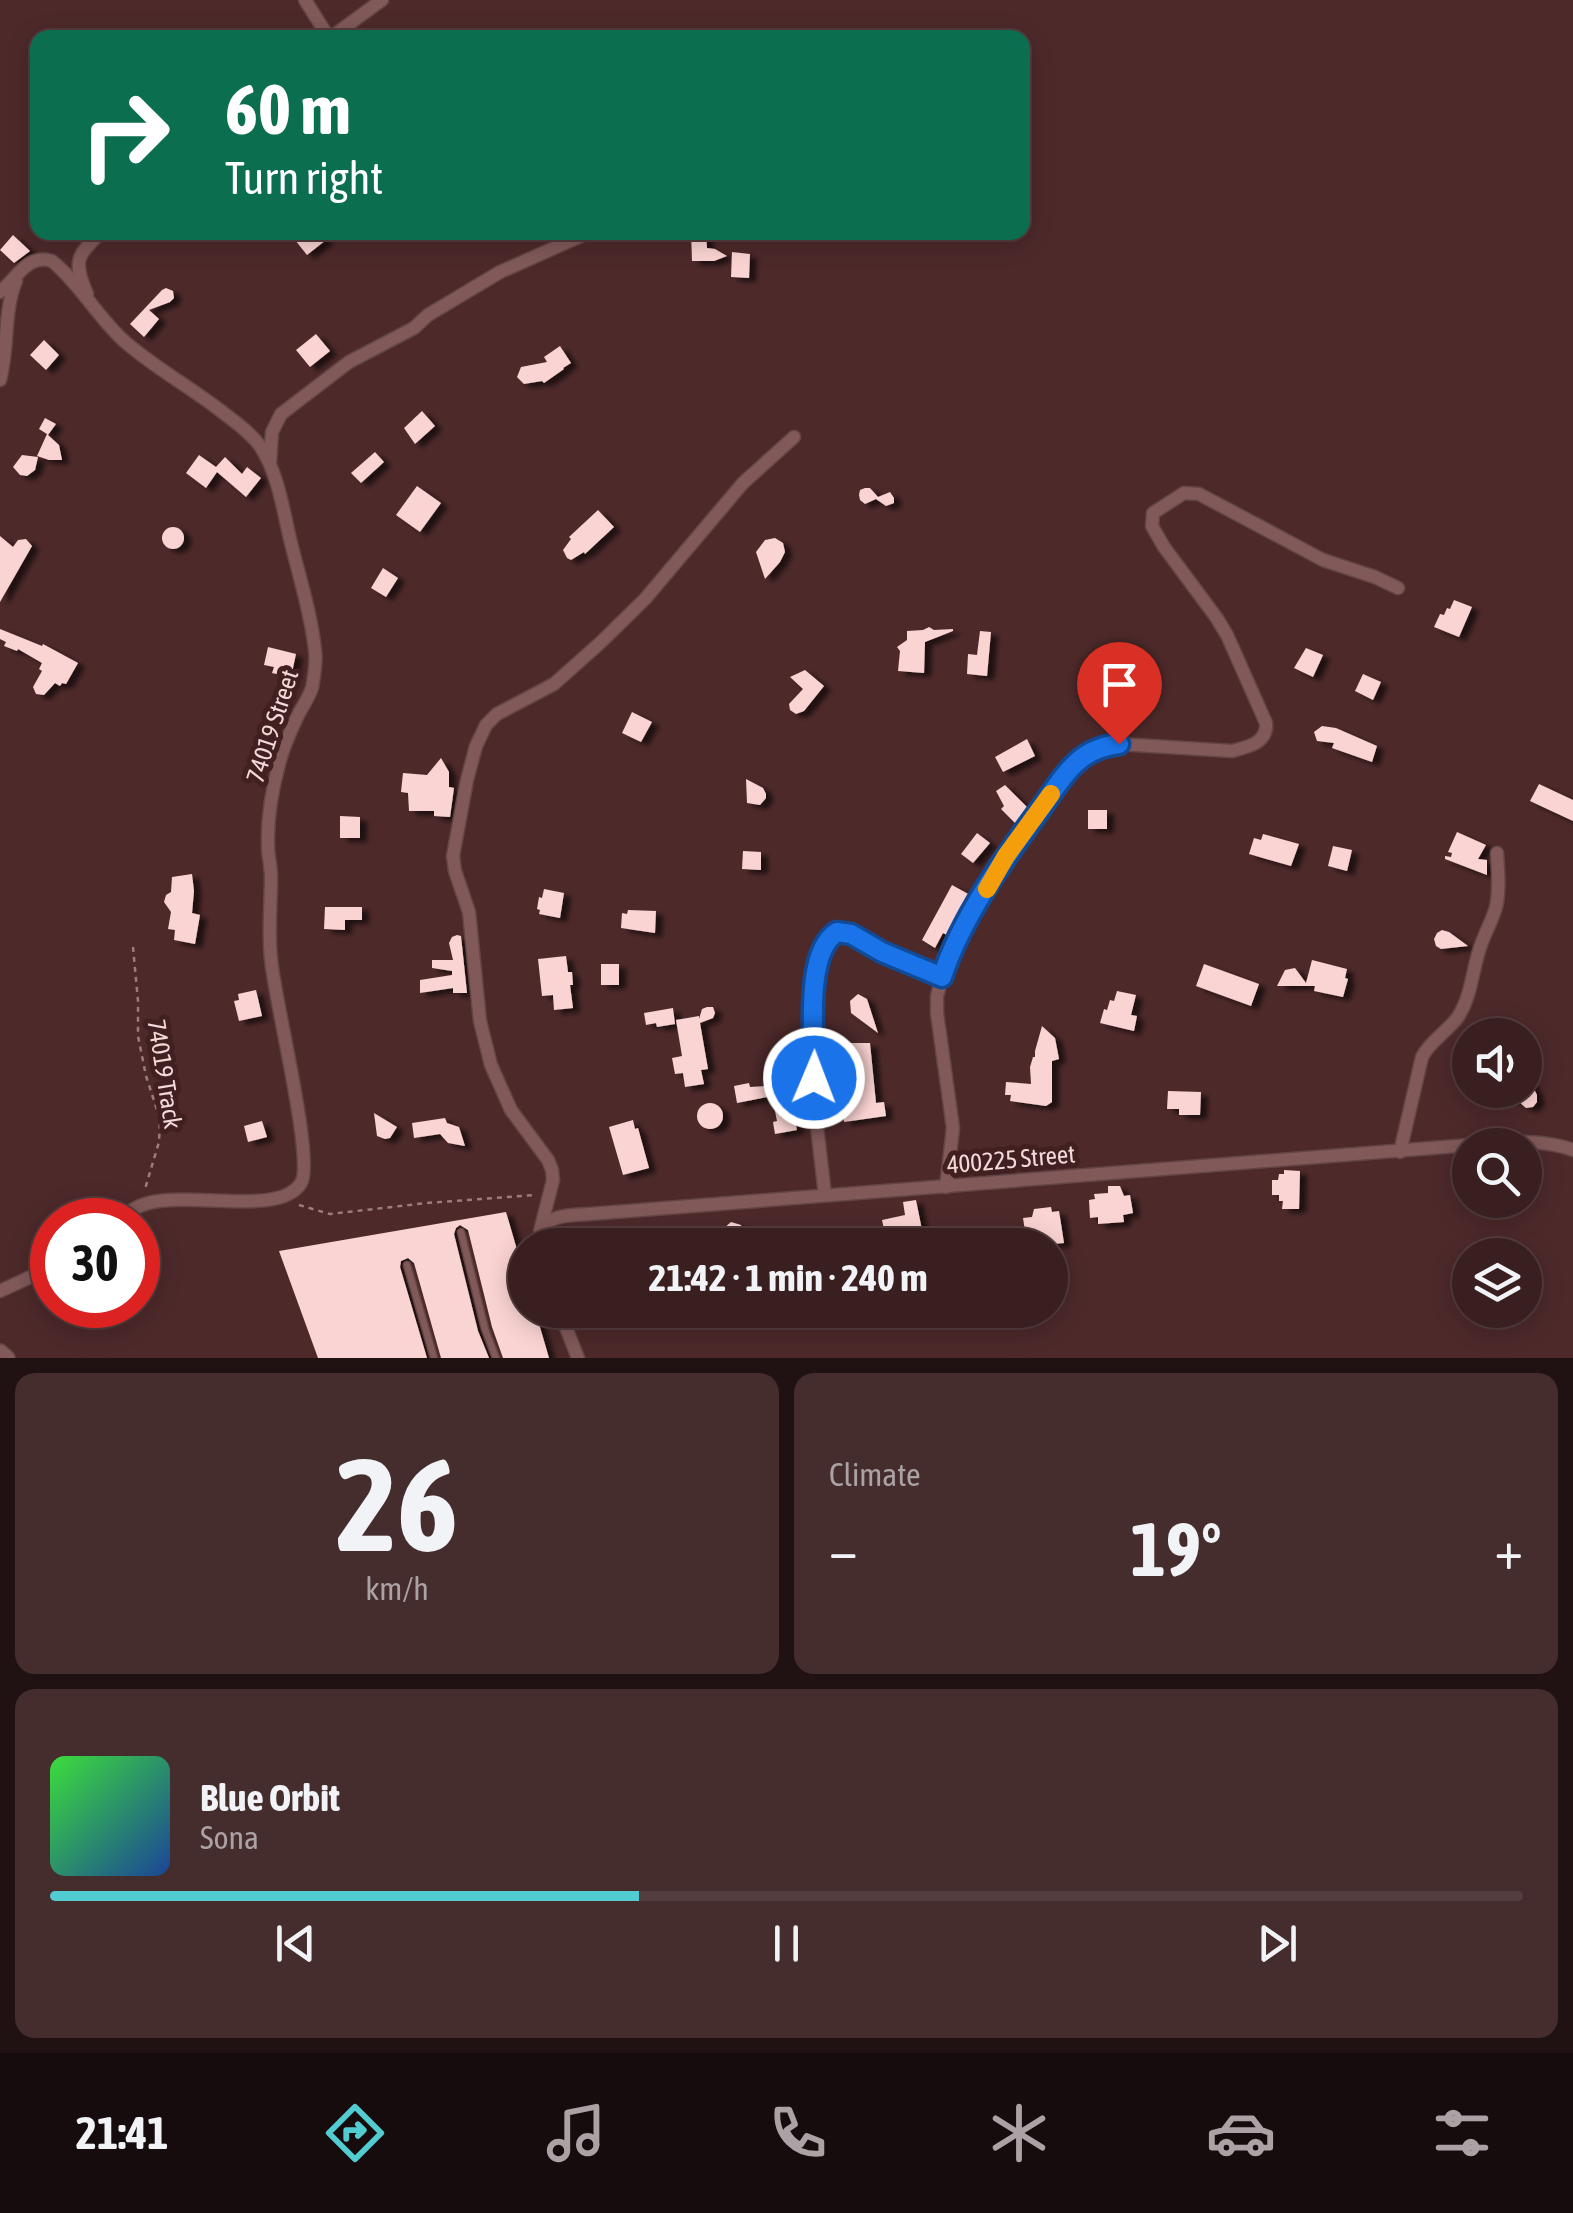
<!DOCTYPE html>
<html lang="en">
<head>
<meta charset="utf-8">
<style>
	body { margin:0; font-family:"Asap Condensed",sans-serif; background:#452c2d; color:#f1f3f6; height:100vh; display:flex; flex-direction:column; font-size:38px; white-space:nowrap }
	* { box-sizing:border-box; margin:0 }
	p { font-size:32px; color:#aba2a5 }
	.icon { flex:none; width:55px; height:55px; fill:none; stroke:currentColor; stroke-width:2; stroke-linecap:round; stroke-linejoin:round }
	.map { position:relative; height:1358px; overflow:hidden }
	.side { display:flex; flex-direction:column; gap:15px; padding:15px; background:#201112; flex:1 }
	.side>* { flex:none }
	.top-card { position:absolute; left:30px; top:30px; width:1000px; height:210px; border-radius:20px; box-shadow:0 5px 25px #0003,0 0 0 2px #543d3e; background:#0b6e4f; color:#fff; overflow:hidden }
	.buttons { position:absolute; left:1452px; top:1018px; display:grid; gap:20px }
	.buttons a { display:grid; place-items:center; width:90px; height:90px; border-radius:50%; background:#3a1f20; box-shadow:0 5px 25px #0003,0 0 0 2px #543d3e; font-size:50px }
	.speed { position:absolute; left:30px; top:1198px; display:flex; gap:20px; font-size:50px; font-weight:700; text-align:center }
	.speed>* { display:grid; place-content:center; width:130px; height:130px; border-radius:50%; background:#3a1f20; box-shadow:0 5px 25px #0003,0 0 0 2px #543d3e; line-height:1 }
	.speed .limit { border:15px solid #d22; background:#fff; color:#111 }
	.pin { position:absolute; display:grid; place-items:center; width:85px; height:85px; color:#fff; margin:-102px -42px; border-radius:50% 50% 50% 0; rotate:-45deg; box-shadow:0 0 10px #0007 }
	.pin .icon { rotate:45deg }
	.me { position:absolute; width:110px; margin:-55px; rotate:1deg; stroke-linejoin:round; filter:drop-shadow(0 0 8px #0008) }
	.turn { display:flex; align-items:center; gap:35px; height:210px; padding:0 30px; font-size:45px }
	.turn .icon { width:130px; height:130px; stroke-width:2.5 }
	.turn b { display:block; font-size:70px; line-height:85px }
	.big { font-size:75px; font-weight:700; line-height:1.1 }
	.side .tile { flex:1; display:flex; flex-direction:column; justify-content:center; gap:15px; min-width:0; padding:0 35px; border-radius:20px; background:#452c2d }
	.side .dial { align-items:center; gap:0 }
	.dial b { font-size:130px; line-height:1 }
	.song { display:flex; align-items:center; gap:30px }
	.cover { width:120px; height:120px; border-radius:15px; background:linear-gradient(135deg,hsl(120 70% 55%),hsl(220 70% 35%)) }
	.played { height:10px; border-radius:5px; background:linear-gradient(90deg,#51ccd1 40%,#543d3e 40%) }
	.keys { display:flex; justify-content:space-around; direction:ltr }
	.heat { display:flex; justify-content:space-between; align-items:center; font-size:55px; direction:ltr }
	.side .tiles { flex:1; display:grid; gap:15px; grid-template-columns:1fr 1fr }
	.tile:last-child { grid-column:span 2 }
	.trip { position:absolute; left:508px; top:1228px; width:560px; height:100px; border-radius:50px; background:#3a1f20; box-shadow:0 5px 25px #0003,0 0 0 2px #543d3e; font-weight:700; line-height:100px; text-align:center }
	.dock { display:flex; height:160px; justify-content:space-around; align-items:center; background:#170c0d; color:#aba2a5 }
	.dock .icon { width:70px; height:70px }
	.dock .on { color:#51ccd1 }
	.dock b { font-size:45px; color:#f1f3f6 }
	.map>svg:first-child { display:block }
	.building { fill:#fad4d3; filter:url(#shadow) }
	.lines { fill:none; stroke-linecap:round; stroke-linejoin:round }
	.service-casing { stroke:#634546; stroke-width:9 }
	.minor-casing { stroke:#634546; stroke-width:15 }
	.tertiary-casing { stroke:#634546; stroke-width:18 }
	.path { stroke:#9c7d7d; stroke-width:2.5; stroke-dasharray:5 5; stroke-linecap:butt }
	.service { stroke:#815959; stroke-width:6 }
	.minor { stroke:#815959; stroke-width:12 }
	.tertiary { stroke:#815959; stroke-width:15 }
	.route-casing { stroke:#114b97; stroke-width:25 }
	.route { stroke:#1a73e8; stroke-width:18 }
	.slow { stroke:#f59e0b; stroke-width:18 }
	.labels { text-anchor:middle; stroke-width:10; stroke-linejoin:round; paint-order:stroke }
	.street-label { font-size:25px; fill:#f2dad9; stroke:#421f20 }
</style>
</head>
<body>
<div class="map">
<svg width="1573" height="1358" viewBox="0 0 1573 1358">
	<defs>
		<filter id="shadow"><feDropShadow dx="7" dy="4" stdDeviation="2.5" flood-color="#0009"/></filter>
	</defs>
	<rect width="100%" height="100%" fill="#4d292a"/>
	<g class="building">
		<polygon points="304,232 321,232 326,240 307,255 295,240"/>
		<polygon points="691,232 706,232 707,248 715,249 727,256 714,261 692,261"/>
		<polygon points="13,235 30,251 14,263 0,250"/>
		<polygon points="732,252 750,254 749,278 731,277"/>
		<polygon points="166,288 173,291 174,298 170,302 149,310 159,319 144,337 130,324 162,290"/>
		<polygon points="316,334 330,351 310,367 296,350"/>
		<polygon points="44,340 59,355 46,370 30,355"/>
		<polygon points="560,346 571,363 563,368 564,369 544,383 542,381 524,384 517,377 521,367 547,362 544,357"/>
		<polygon points="422,411 435,426 415,444 404,428"/>
		<polygon points="45,418 56,424 48,435 59,445 62,460 49,460 37,456 47,434 39,429"/>
		<polygon points="375,452 384,462 361,483 351,473"/>
		<polygon points="22,455 38,457 35,470 27,476 20,475 13,467"/>
		<polygon points="199,455 216,467 225,457 242,474 247,467 261,478 246,497 217,472 206,488 186,473"/>
		<polygon points="417,486 441,503 420,532 396,515"/>
		<polygon points="865,488 870,488 878,497 890,492 894,498 894,503 886,506 876,499 865,504 860,500 859,495 860,490"/>
		<polygon points="598,510 614,527 585,554 584,552 571,560 567,558 563,550 571,539 569,537"/>
		<circle cx="173" cy="538" r="11"/>
		<polygon points="0,536 13,547 18,540 26,539 32,546 0,602"/>
		<polygon points="775,538 783,543 785,552 780,562 765,579 756,552 765,540"/>
		<polygon points="383,568 398,578 386,597 371,588"/>
		<polygon points="1454,600 1472,607 1459,637 1434,627 1440,614 1444,615 1447,608 1450,609"/>
		<polygon points="929,627 934,630 953,629 953,631 925,642 924,673 898,671 900,651 897,647 907,640 907,631 923,630"/>
		<polygon points="0,629 42,646 43,644 78,663 66,684 62,683 60,686 55,683 44,695 36,694 33,687 42,671 39,669 42,663 18,649 17,651 4,646 6,642 0,639"/>
		<polygon points="980,631 991,632 987,676 967,674 968,654 977,655"/>
		<polygon points="268,647 296,654 291,677 272,673 274,667 264,665"/>
		<polygon points="1306,648 1323,655 1313,677 1294,668"/>
		<polygon points="805,670 824,686 804,711 796,714 790,710 789,704 803,689 790,677"/>
		<polygon points="1363,674 1381,682 1373,700 1355,691"/>
		<polygon points="632,712 652,722 641,742 622,733"/>
		<polygon points="1322,726 1336,728 1377,746 1372,762 1332,748 1334,743 1317,741 1314,732"/>
		<polygon points="1027,739 1035,756 1003,772 995,757"/>
		<polygon points="441,758 449,772 449,787 454,788 450,817 434,816 434,811 409,811 408,793 401,792 403,773 427,775"/>
		<polygon points="746,779 763,788 766,794 766,798 760,805 747,803"/>
		<polygon points="1539,784 1573,800 1573,821 1530,801"/>
		<polygon points="1005,785 1028,808 1015,823 1001,809 1004,806 996,791"/>
		<rect x="1088" y="810" width="19" height="19"/>
		<polygon points="340,816 360,817 360,838 340,838"/>
		<polygon points="1457,832 1486,845 1478,859 1487,860 1487,875 1445,859 1445,856 1451,857 1452,853 1448,852"/>
		<polygon points="977,833 990,843 973,863 961,854"/>
		<polygon points="1263,834 1299,844 1291,866 1249,854 1254,838 1261,840"/>
		<polygon points="1333,846 1352,850 1347,871 1328,866"/>
		<polygon points="743,851 761,852 761,870 742,869"/>
		<polygon points="192,874 194,891 192,913 200,915 195,944 174,940 175,930 168,929 171,912 164,902 166,895 171,892 172,877"/>
		<polygon points="952,885 970,895 949,936 943,933 935,948 922,940"/>
		<polygon points="544,889 564,893 560,918 539,914 540,910 537,909 539,897 542,898"/>
		<polygon points="325,907 362,907 362,920 345,920 345,930 324,929"/>
		<polygon points="628,910 656,911 655,933 621,928 622,913 627,914"/>
		<polygon points="1442,930 1449,932 1468,946 1441,949 1436,946 1434,939 1437,933"/>
		<polygon points="457,935 461,936 467,993 453,993 453,988 420,993 420,980 452,975 452,971 432,968 432,960 453,960 449,943 452,937"/>
		<polygon points="566,956 568,972 572,972 573,985 570,985 573,1008 554,1010 553,995 542,996 538,959"/>
		<polygon points="1312,960 1347,969 1345,978 1348,979 1343,997 1314,991 1315,986 1277,986 1285,970 1295,968 1306,983"/>
		<rect x="601" y="964" width="18" height="21"/>
		<polygon points="1204,964 1259,984 1251,1006 1196,986"/>
		<polygon points="256,990 262,1016 239,1021 234,1001 239,1000 238,994"/>
		<polygon points="1117,991 1136,995 1131,1015 1137,1016 1134,1031 1100,1023 1104,1009 1107,1010 1110,1000 1114,1001"/>
		<polygon points="858,994 867,999 878,1033 851,1013 850,1001"/>
		<polygon points="707,1007 713,1007 715,1013 713,1018 700,1023 708,1069 701,1070 704,1084 685,1087 683,1073 675,1074 672,1058 682,1056 676,1020 699,1016 699,1019 702,1009"/>
		<polygon points="673,1008 675,1024 657,1027 656,1023 646,1025 644,1013"/>
		<polygon points="1042,1026 1055,1038 1059,1059 1052,1061 1052,1102 1046,1106 1010,1101 1011,1095 1005,1095 1006,1082 1031,1084 1030,1067 1033,1057 1035,1057 1035,1051"/>
		<polygon points="845,1043 870,1043 876,1103 884,1102 886,1116 844,1122 842,1108 850,1107"/>
		<polygon points="1525,1071 1537,1095 1537,1102 1533,1107 1526,1108 1518,1101 1492,1094 1492,1090 1525,1090"/>
		<polygon points="794,1076 804,1078 803,1093 789,1093 797,1130 775,1134 773,1122 777,1121 772,1096 737,1103 734,1086 749,1083 750,1087 780,1085 779,1078"/>
		<polygon points="1168,1091 1201,1092 1200,1115 1179,1115 1179,1109 1167,1109"/>
		<circle cx="710" cy="1116" r="13"/>
		<polygon points="374,1113 397,1127 390,1138 385,1139 377,1136"/>
		<polygon points="445,1118 447,1123 459,1127 465,1146 448,1143 440,1134 414,1138 412,1123"/>
		<polygon points="633,1120 635,1129 638,1128 649,1168 623,1175 609,1127"/>
		<polygon points="262,1121 267,1137 248,1142 244,1126"/>
		<polygon points="1284,1170 1300,1171 1299,1209 1282,1209 1283,1201 1279,1201 1279,1195 1272,1195 1272,1180 1278,1180 1279,1174 1284,1174"/>
		<polygon points="1108,1186 1120,1186 1124,1196 1130,1195 1133,1213 1123,1215 1124,1222 1098,1224 1098,1217 1090,1218 1089,1200 1095,1199 1094,1194 1108,1193"/>
		<polygon points="916,1200 925,1245 860,1245 859,1239 885,1234 882,1220 905,1215 903,1202"/>
		<polygon points="1051,1207 1052,1212 1059,1211 1064,1243 1041,1245 1039,1236 1026,1238 1023,1218 1032,1217 1034,1209"/>
		<polygon points="506,1212 525,1277 525,1310 535,1310 549,1358 503,1358 492,1327 468,1230 460,1225 456,1228 454,1234 478,1331 489,1358 441,1358 414,1263 408,1258 401,1261 400,1267 427,1358 318,1358 279,1251"/>
		<polygon points="731,1222 741,1225 743,1235 735,1245 728,1245 723,1229"/>
	</g>
	<g class="lines">
		<g class="service-casing">
			<g id="service">
				<polyline points="461,1232 485,1329 496,1358"/>
				<polyline points="407,1265 434,1358"/>
			</g>
		</g>
		<g class="minor-casing">
			<g id="minor">
				<polyline points="305,0 329,38"/>
				<polyline points="330,38 382,0"/>
				<path d="M0 292C17 278 28 253 52 261 79 283 97 316 123 340 153 367 189 386 221 411 235 422 250 432 260 446 278 473 283 509 290 539 299 576 311 613 315 650 317 661 314 677 312 688 309 697 303 706 298 715 291 730 283 747 279 764 272 790 267 819 268 846 268 856 271 866 271 876 271 904 268 932 271 959 274 998 315 1161 301 1183 275 1225 149 1175 123 1220"/>
				<path d="M87 294C73 262 76 255 102 232"/>
				<path d="M0 380C9 347 3 313 16 281"/>
				<polyline points="270,463 272,432 281,414 349,362 414,328 428,315 500,272 590,232"/>
				<path d="M1473 1145C1506 1142 1541 1138 1573 1150"/>
				<path d="M1400 1152 1422 1057C1430 1041 1447 1032 1458 1017 1471 997 1472 973 1479 951 1483 936 1492 922 1496 907 1500 890 1498 871 1497 853"/>
				<path d="M946 1187 953 1128 937 1013V996L944 970 969 918 1006 856 1061 780 1076 763 1091 752 1105 746 1119 744 1232 751C1247 747 1268 743 1266 723L1227 635 1216 617 1164 547 1152 526 1153 513 1184 493 1199 494 1323 560 1375 577 1398 588"/>
				<polyline points="825,1195 813,1093 815,1051 813,990 825,943 832,934 842,931 941,977"/>
				<polyline points="540,1231 553,1180 552,1170 548,1160 511,1110 491,1065 480,1021 469,912 455,871 453,856 467,780 476,746 486,725 497,714 554,684 600,643 645,599 743,483 794,437"/>
				<path d="M538 1245C541 1213 565 1216 590 1214L1470 1145"/>
				<polyline points="0,1291 52,1267"/>
				<polyline points="559,1310 578,1358"/>
			</g>
		</g>
		<g class="tertiary-casing">
			<polyline id="tertiary" points="0,1352 7,1358"/>
		</g>
		<g class="path">
			<polyline points="133,947 138,1001 138,1036 146,1076 160,1119 159,1142 145,1189"/>
			<polyline points="299,1205 330,1214 427,1203 534,1195"/>
		</g>
		<use href="#service" class="service"/>
		<use href="#minor" class="minor"/>
		<use href="#tertiary" class="tertiary"/>
	</g>
	<g class="lines">
		<g class="route-casing">
			<path id="route" d="M814 1078C815 1042 803 953 837 932L851 934 882 952 942 977C961 919 1003 860 1039 811 1051 795 1062 775 1077 762 1089 751 1103 746 1119 744"/>
		</g>
		<use href="#route" class="route"/>
		<polyline class="slow" points="987,889 1006,856 1051,794"/>
	</g>
	<g class="labels">
		<g class="street-label">
			<text transform="translate(272 726) rotate(-72)" y="9">74019 Street</text>
			<text transform="translate(165 1074) rotate(81)" y="9">74019 Track</text>
			<text transform="translate(1011 1159) rotate(-5)" y="9">400225 Street</text>
		</g>
	</g>
</svg>
<div class="buttons">
<a><svg class="icon" aria-label="sound" viewBox="0 0 24 24"><path d="M4 9h4l5-4v14l-5-4H4zM17 9q2 3 0 6"/></svg></a>
<a><svg class="icon" aria-label="search" viewBox="0 0 24 24"><circle cx="10" cy="10" r="6"/><path d="M15 15l6 6"/></svg></a>
<a><svg class="icon" aria-label="layers" viewBox="0 0 24 24"><path d="M12 4l9 5-9 5-9-5zM3 14l9 5 9-5"/></svg></a>
</div>
<div class="speed"><div class="limit">30</div></div>
<div class="pin" style="left:1119px;top:744px;background:#d93025"><svg class="icon" aria-label="arrive" viewBox="0 0 24 24"><path d="M6 21V4h12l-3 4 3 4H6"/></svg></div>
<svg class="me" style="left:814px;top:1078px" viewBox="-20 -20 40 40"><circle r="17" fill="#1a73e8" stroke="#fff" stroke-width="3"/><path d="M0-11L8 9 0 5-8 9z" fill="#fff"/></svg>
<div class="trip">21:42 · 1 min · 240 m</div>
<div class="top-card">
<div class="turn"><svg class="icon" aria-label="right" viewBox="0 0 24 24"><path d="M7 20v-9h11M14 6l5 5-5 5"/></svg><div><b>60 m</b>Turn right</div></div>
</div>
</div>
<section class="side">
<div class="tiles">
<div class="tile dial"><b>26</b><p>km/h</p></div>
<div class="tile"><p>Climate</p>
<div class="heat"><a>−</a><b class="big">19°</b><a>+</a></div>
</div>
<div class="tile">
<div class="song"><i class="cover"></i><div><b>Blue Orbit</b><p>Sona</p></div></div>
<div class="played"></div>
<div class="keys"><svg class="icon" aria-label="previous" viewBox="0 0 24 24"><path d="M18 5L8 12l10 7zM5 5v14"/></svg><svg class="icon" aria-label="pause" viewBox="0 0 24 24"><path d="M8 5v14M16 5v14"/></svg><svg class="icon" aria-label="next" viewBox="0 0 24 24"><path d="M6 5l10 7-10 7zM19 5v14"/></svg></div>
</div>
</div>
</section>
<nav class="dock">
<b>21:41</b>
<svg class="icon on" aria-label="directions" viewBox="0 0 24 24"><path d="M12 3l9 9-9 9-9-9zM9 14v-3h6M13 9l2 2-2 2"/></svg>
<svg class="icon" aria-label="music" viewBox="0 0 24 24"><path d="M9 18V5l10-2v13"/><circle cx="6" cy="18" r="3"/><circle cx="16" cy="16" r="3"/></svg>
<svg class="icon" aria-label="phone" viewBox="0 0 24 24"><path d="M5 4h4l2 5-3 2q2 4 5 5l2-3 5 2v4C11 20 4 13 5 4z"/></svg>
<svg class="icon" aria-label="climate" viewBox="0 0 24 24"><path d="M12 3v18M4 7l16 10M4 17L20 7"/></svg>
<svg class="icon" aria-label="car" viewBox="0 0 24 24"><path d="M5 17H2v-5l4-1 3-4h7l3 4 3 1v5h-3M9 17h6M6 11h13"/><circle cx="7" cy="17" r="2"/><circle cx="17" cy="17" r="2"/></svg>
<svg class="icon" aria-label="filters" viewBox="0 0 24 24"><path d="M4 7h16M4 17h16"/><circle cx="9" cy="7" r="2"/><circle cx="15" cy="17" r="2"/></svg>
</nav>
</body>
</html>
